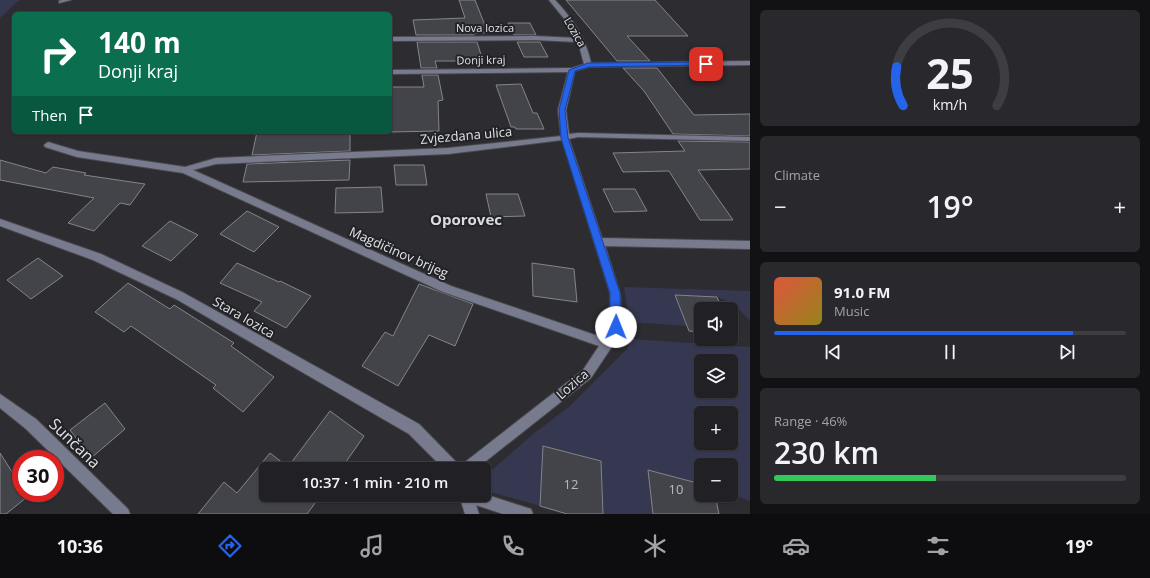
<!DOCTYPE html>
<html lang="en">
<head>
<meta charset="utf-8">
<style>
	body { margin:0; font-family:"Open Sans",sans-serif; background:#29292d; color:#f1f3f6; height:100vh; display:flex; flex-direction:column; font-size:15px; white-space:nowrap }
	* { box-sizing:border-box; margin:0 }
	p { font-size:13px; color:#a2a3a7 }
	.icon { flex:none; width:22px; height:22px; fill:none; stroke:currentColor; stroke-width:2; stroke-linecap:round; stroke-linejoin:round }
	.map { position:relative; flex:1; overflow:hidden }
	.side { display:flex; flex-direction:column; gap:10px; padding:10px; background:#121214; width:400px }
	.side>* { flex:none }
	.top-card { position:absolute; left:12px; top:12px; width:380px; height:122px; border-radius:6px; box-shadow:0 1px 3px #0004,0 0 0 1px #3e3e42; background:#0b6e4f; color:#fff; overflow:hidden }
	.controls { position:absolute; left:694px; top:302px; display:grid; gap:8px }
	.controls a { display:grid; place-items:center; width:44px; height:44px; border-radius:6px; background:#212125; box-shadow:0 1px 3px #0004,0 0 0 1px #3e3e42; font-size:20px }
	.speed { position:absolute; left:12px; top:450px; display:flex; gap:8px; font-size:20px; font-weight:700; text-align:center }
	.speed>* { display:grid; place-content:center; width:52px; height:52px; border-radius:50%; background:#212125; box-shadow:0 1px 3px #0004,0 0 0 1px #3e3e42; line-height:1 }
	.speed .limit { border:6px solid #d22; background:#fff; color:#111 }
	.pin { position:absolute; display:grid; place-items:center; width:34px; height:34px; color:#fff; margin:-17px; border-radius:8px; box-shadow:0 2px 6px #0006 }
	.me { position:absolute; width:44px; margin:-22px; rotate:1deg; stroke-linejoin:round; filter:drop-shadow(0 0 3px #0008) }
	.turn { display:flex; align-items:center; gap:14px; height:84px; padding:0 20px; font-size:18px }
	.turn .icon { width:52px; height:52px; stroke-width:2.5 }
	.turn b { display:block; font-size:28px; line-height:34px }
	.then { display:flex; align-items:center; height:38px; padding:0 20px; background:#0003; gap:8px; font-size:15px }
	.big { font-size:30px; font-weight:600; line-height:1.1 }
	.side .widget { flex:1; display:flex; flex-direction:column; justify-content:center; gap:6px; min-width:0; padding:0 14px; border-radius:6px; background:#29292d }
	.side .dial { align-items:center; gap:0 }
	.dial svg { height:104px; overflow:visible; fill:none; stroke:#3e3e42; stroke-width:7; stroke-linecap:round; text-anchor:middle }
	.dial text { fill:#f1f3f6; stroke:none }
	.song { display:flex; align-items:center; gap:12px }
	.cover { width:48px; height:48px; border-radius:6px; background:linear-gradient(135deg,hsl(10 70% 55%),hsl(50 70% 35%)) }
	.played { height:4px; border-radius:2px; background:linear-gradient(90deg,#2563eb 85%,#3e3e42 85%) }
	.keys { display:flex; justify-content:space-around; direction:ltr }
	.heat { display:flex; justify-content:space-between; align-items:center; font-size:22px; direction:ltr }
	.charge { height:6px; border-radius:3px; background:linear-gradient(90deg,#34c759 46%,#3e3e42 0) }
	.trip { position:absolute; left:259px; top:462px; width:232px; height:40px; border-radius:6px; background:#212125; box-shadow:0 1px 3px #0004,0 0 0 1px #3e3e42; font-weight:600; line-height:40px; text-align:center }
	.tab-bar { display:flex; height:64px; justify-content:space-around; align-items:center; background:#0d0d0f; color:#a2a3a7 }
	.tab-bar .icon { width:28px; height:28px }
	.tab-bar .active { color:#2563eb }
	.tab-bar b { font-size:18px; color:#f1f3f6 }
	main { display:flex; flex:1; min-height:0 }
	.map>svg:first-child { display:block }
	.green { fill:#353850; fill-rule:evenodd }
	.building { fill:#434449; stroke:#84858a }
	.lines { fill:none; stroke-linecap:round; stroke-linejoin:round }
	.minor-casing { stroke:#49494e; stroke-width:2 }
	.minor { fill:#787b8e; fill-rule:evenodd }
	.route { fill:#2563eb; stroke:#184099 }
	.labels { text-anchor:middle; stroke-width:4; stroke-linejoin:round; paint-order:stroke }
	.far-street-label { font-size:11px; fill:#e2e2e5; stroke:#222327 }
	.street-label { font-size:13px; fill:#e2e2e5; stroke:#222327 }
	.near-number-label { font-size:13px; fill:#bababe }
	.quarter-label { font-size:15px; font-weight:bold; fill:#dbdce2; stroke:#222327 }
	.near-street-label { font-size:16px; fill:#e2e2e5; stroke:#222327 }
</style>
</head>
<body>
<main>
<div class="map">
<svg width="750" height="514" viewBox="0 0 750 514">
	<rect width="100%" height="100%" fill="#2c2c31"/>
	<g class="green">
		<polygon points="0,0 22,0 18,1 0,18"/>
		<polygon points="624,287 750,291 750,321 734,304 717,297 675,295 687,326 629,322"/>
		<path d="M632 339 750 347V501L731 494V465H701V484L649 470 653 514H603L601 461 543 446 540 506 484 490 485 476 533 434 570 406 627 349ZM701 361H731V391H701ZM701 413H731V443H701Z"/>
	</g>
	<g class="building">
		<polygon points="459,0 475,0 488,33 474,33 474,35 416,35 413,20 465,18"/>
		<polygon points="566,0 655,0 688,36 627,36 650,61 617,61"/>
		<polygon points="508,23 530,23 536,35 514,35"/>
		<polygon points="417,42 477,42 483,61 435,61 437,68 421,68"/>
		<polygon points="517,42 540,42 548,57 524,57"/>
		<polygon points="623,68 657,68 694,115 750,114 750,136 673,134 644,91"/>
		<polygon points="422,75 438,75 443,100 438,101 439,131 390,132 390,87 424,87"/>
		<polygon points="521,84 533,113 537,113 544,129 516,129 515,127 511,127 496,85"/>
		<polygon points="257,132 350,132 350,151 252,155"/>
		<polygon points="678,141 750,142 750,169 698,170 733,220 700,220 669,171 623,172 613,153 685,151"/>
		<polygon points="0,160 46,173 53,167 86,173 84,175 145,184 130,205 120,203 94,231 68,223 94,198 0,180"/>
		<polygon points="350,160 349,180 243,182 247,164"/>
		<polygon points="394,165 424,165 427,185 396,185"/>
		<polygon points="381,187 383,212 335,213 336,188"/>
		<polygon points="603,189 635,189 647,211 614,212"/>
		<polygon points="486,194 518,194 525,216 491,217"/>
		<polygon points="247,211 279,227 254,252 220,234"/>
		<polygon points="170,221 198,235 171,261 142,246"/>
		<polygon points="38,258 63,276 31,299 7,280"/>
		<polygon points="237,263 279,282 280,281 311,296 286,328 254,311 262,302 220,283"/>
		<polygon points="532,263 574,269 577,302 533,296"/>
		<polygon points="128,283 170,309 174,305 234,343 231,346 274,377 243,412 213,388 216,385 131,326 124,332 95,312"/>
		<polygon points="419,284 473,304 455,346 429,335 398,386 362,366 385,332 393,336"/>
		<polygon points="675,295 717,297 722,309 701,309 701,332 689,331"/>
		<polygon points="105,403 125,429 91,458 70,430"/>
		<polygon points="330,411 364,436 341,469 266,469 266,495 321,495 307,514 198,514 224,482 237,493 270,453 288,467"/>
		<polygon points="543,446 601,461 603,514 567,514 540,506"/>
		<polygon points="0,453 21,486 21,493 25,493 27,497 6,514 0,514"/>
		<polygon points="648,470 701,484 701,495 715,495 719,514 653,514"/>
	</g>
	<g class="lines">
		<g class="minor-casing">
			<g id="minor">
				<polygon points="62,0 71,0 59,3 59,1"/>
				<path d="M549 0H555C572 18 586 38 591 63L750 61V65L589 67 575 71 566 110 569 134 578 133 750 137V141L578 137 569 139 602 238 750 241V249L605 246 620 293 622 327 611 348 591 378 476 469H444L409 434 176 299 93 260 0 226V219L101 254 184 293 419 424 460 466 583 370 599 346 443 292 183 173 77 157 45 147 44 145 48 142 78 151 185 167 216 158 448 148 561 136 558 110 568 72 390 74V70L572 68 584 64 578 42 534 40 390 41V37L534 36 577 38 567 22ZM562 140 610 293V327L604 338 451 286 193 170 216 164 448 154Z"/>
				<polygon points="0,394 36,419 128,509 130,514 113,514 26,429 0,408"/>
				<polygon points="484,494 531,509 533,514 503,514 476,505 479,514 465,514 459,495 484,495"/>
			</g>
		</g>
		<use href="#minor" class="minor"/>
	</g>
	<polygon class="route" points="706,62 709,64 708,65 589,67 575,71 565,110 568,138 620,293 621,327 619,330 616,332 612,330 610,327 610,293 561,138 559,110 569,70 588,63"/>
	<g class="labels">
		<g class="far-street-label">
			<text x="485" y="32">Nova lozica</text>
			<text transform="translate(575 32) rotate(60)" y="4">Lozica</text>
			<text transform="translate(481 60) rotate(-1)" y="4">Donji kraj</text>
		</g>
		<g class="street-label">
			<text transform="translate(466 135) rotate(-5)" y="5">Zvjezdana ulica</text>
			<text transform="translate(399 252) rotate(24)" y="5">Magdičinov brijeg</text>
			<text transform="translate(244 317) rotate(30)" y="5">Stara lozica</text>
			<text transform="translate(572 384) rotate(-41)" y="5">Lozica</text>
		</g>
		<g class="near-number-label">
			<text x="571" y="489">12</text>
			<text x="676" y="494">10</text>
		</g>
		<g class="quarter-label">
			<text x="466" y="225">Oporovec</text>
		</g>
		<g class="near-street-label">
			<text transform="translate(75 443) rotate(44)" y="6">Sunčana</text>
		</g>
	</g>
</svg>
<div class="controls">
<a><svg class="icon" aria-label="sound" viewBox="0 0 24 24"><path d="M4 9h4l5-4v14l-5-4H4zM17 9q2 3 0 6"/></svg></a>
<a><svg class="icon" aria-label="layers" viewBox="0 0 24 24"><path d="M12 4l9 5-9 5-9-5zM3 14l9 5 9-5"/></svg></a>
<a>+</a>
<a>−</a>
</div>
<div class="speed"><div class="limit">30</div></div>
<div class="pin" style="left:706px;top:64px;background:#d93025"><svg class="icon" aria-label="arrive" viewBox="0 0 24 24"><path d="M6 21V4h12l-3 4 3 4H6"/></svg></div>
<svg class="me" style="left:616px;top:327px" viewBox="-20 -20 40 40"><circle r="19" fill="#fff"/><path d="M0-13L10 11 0 6-10 11z" fill="#2563eb"/></svg>
<div class="trip">10:37 · 1 min · 210 m</div>
<div class="top-card">
<div class="turn"><svg class="icon" aria-label="right" viewBox="0 0 24 24"><path d="M7 20v-9h11M14 6l5 5-5 5"/></svg><div><b>140 m</b>Donji kraj</div></div>
<div class="then">Then<svg class="icon" aria-label="arrive" viewBox="0 0 24 24"><path d="M6 21V4h12l-3 4 3 4H6"/></svg></div>
</div>
</div>
<section class="side">
<div class="widget dial"><svg viewBox="0 0 100 80">
<path d="M14 69A42 42 0 1 1 86 69"/>
<path d="M14 69A42 42 0 0 1 9 39" stroke="#2563eb"/>
<text x="50" y="56" font-size="32" font-weight="700">25</text>
<text x="50" y="72" font-size="11">km/h</text>
</svg></div>
<div class="widget"><p>Climate</p>
<div class="heat"><a>−</a><b class="big">19°</b><a>+</a></div>
</div>
<div class="widget">
<div class="song"><i class="cover"></i><div><b>91.0 FM</b><p>Music</p></div></div>
<div class="played"></div>
<div class="keys"><svg class="icon" aria-label="previous" viewBox="0 0 24 24"><path d="M18 5L8 12l10 7zM5 5v14"/></svg><svg class="icon" aria-label="pause" viewBox="0 0 24 24"><path d="M8 5v14M16 5v14"/></svg><svg class="icon" aria-label="next" viewBox="0 0 24 24"><path d="M6 5l10 7-10 7zM19 5v14"/></svg></div>
</div>
<div class="widget"><p>Range · 46%</p><b class="big">230 km</b><div class="charge"></div></div>
</section>
</main>
<nav class="tab-bar">
<b>10:36</b>
<svg class="icon active" aria-label="directions" viewBox="0 0 24 24"><path d="M12 3l9 9-9 9-9-9zM9 14v-3h6M13 9l2 2-2 2"/></svg>
<svg class="icon" aria-label="music" viewBox="0 0 24 24"><path d="M9 18V5l10-2v13"/><circle cx="6" cy="18" r="3"/><circle cx="16" cy="16" r="3"/></svg>
<svg class="icon" aria-label="phone" viewBox="0 0 24 24"><path d="M5 4h4l2 5-3 2q2 4 5 5l2-3 5 2v4C11 20 4 13 5 4z"/></svg>
<svg class="icon" aria-label="climate" viewBox="0 0 24 24"><path d="M12 3v18M4 7l16 10M4 17L20 7"/></svg>
<svg class="icon" aria-label="car" viewBox="0 0 24 24"><path d="M5 17H2v-5l4-1 3-4h7l3 4 3 1v5h-3M9 17h6M6 11h13"/><circle cx="7" cy="17" r="2"/><circle cx="17" cy="17" r="2"/></svg>
<svg class="icon" aria-label="filters" viewBox="0 0 24 24"><path d="M4 7h16M4 17h16"/><circle cx="9" cy="7" r="2"/><circle cx="15" cy="17" r="2"/></svg>
<b>19°</b>
</nav>
</body>
</html>
